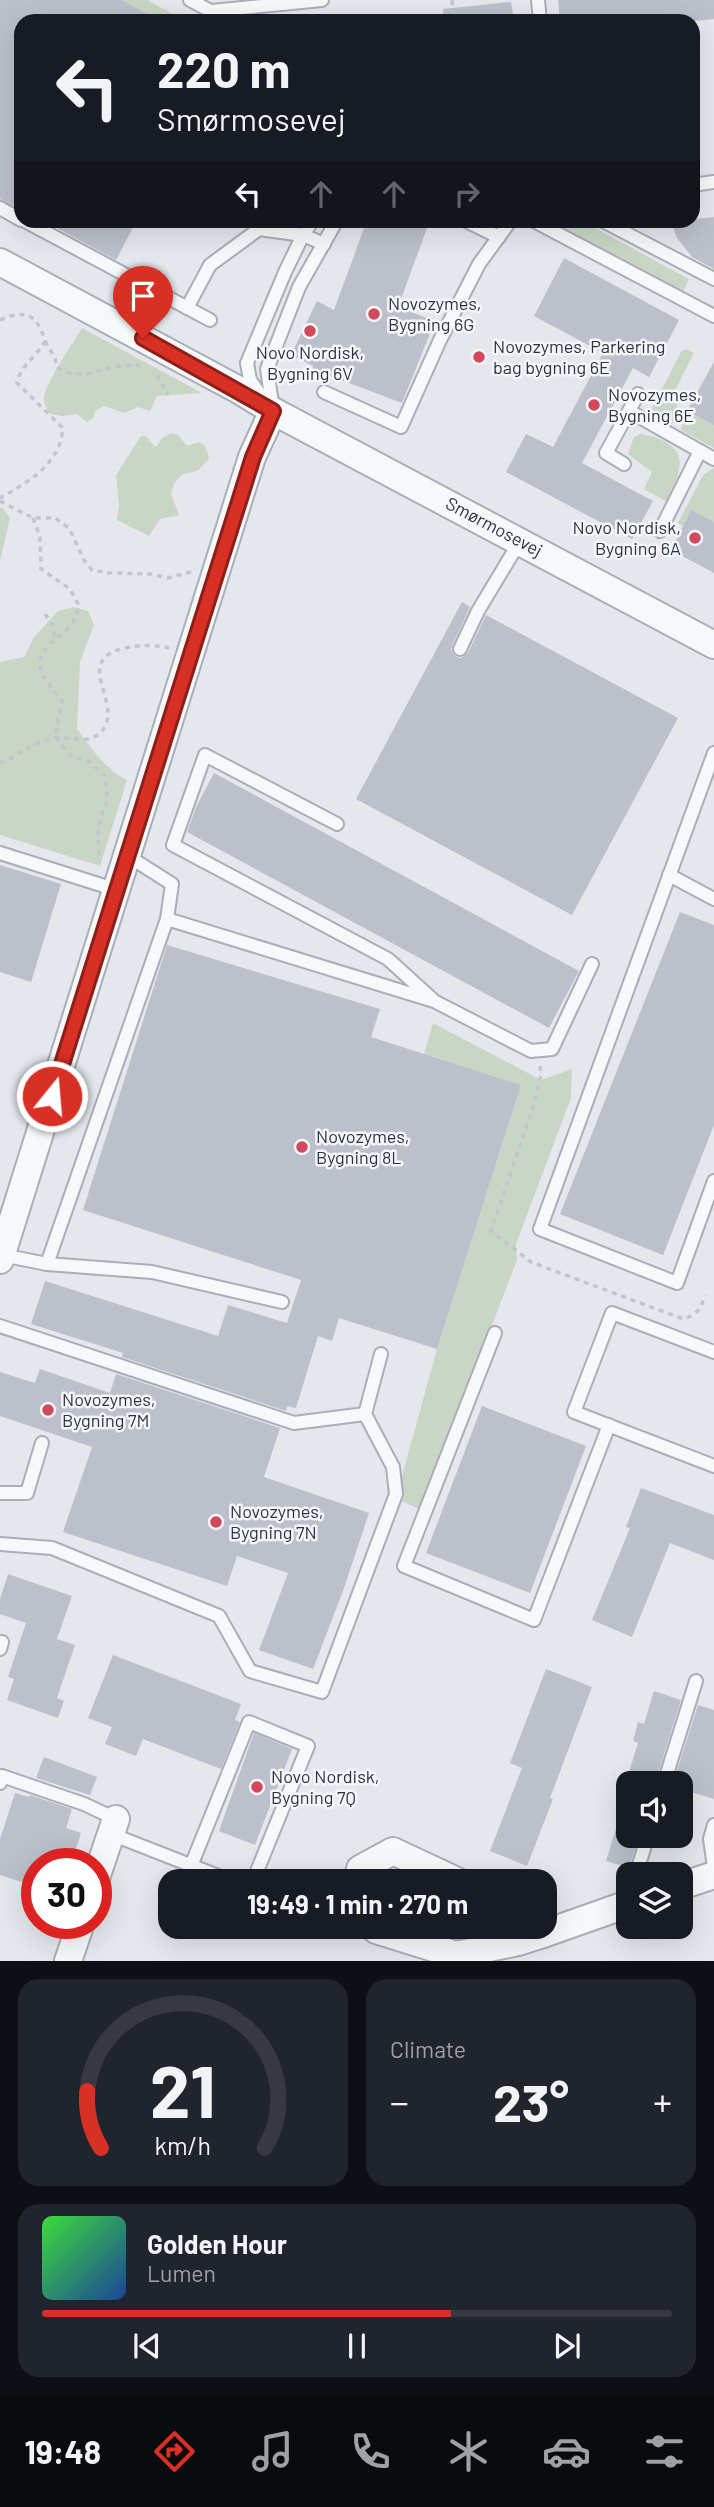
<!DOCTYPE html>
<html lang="en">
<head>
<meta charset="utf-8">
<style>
	body { margin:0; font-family:Barlow,sans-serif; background:#20242c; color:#f1f3f6; height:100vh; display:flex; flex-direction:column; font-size:26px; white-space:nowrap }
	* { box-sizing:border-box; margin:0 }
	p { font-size:23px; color:#9ea1a6 }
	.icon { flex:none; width:38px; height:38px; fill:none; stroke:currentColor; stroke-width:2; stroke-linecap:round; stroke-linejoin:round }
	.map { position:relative; height:1961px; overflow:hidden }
	.sheet { display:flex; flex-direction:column; gap:18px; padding:18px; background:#0d0f14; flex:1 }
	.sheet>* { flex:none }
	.hud { position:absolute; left:14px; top:14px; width:686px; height:214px; border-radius:21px; box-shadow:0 7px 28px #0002; background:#171b24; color:#f1f3f6; overflow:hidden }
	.fabs { position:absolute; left:616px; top:1771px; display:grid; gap:14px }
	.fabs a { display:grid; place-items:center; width:77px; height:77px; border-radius:14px; background:#171b24; box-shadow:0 7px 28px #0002; font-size:35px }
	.speed { position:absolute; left:21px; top:1848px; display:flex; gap:14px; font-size:35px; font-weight:700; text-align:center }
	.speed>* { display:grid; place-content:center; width:91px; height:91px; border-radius:50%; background:#171b24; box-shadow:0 7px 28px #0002; line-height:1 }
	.speed .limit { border:10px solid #d22; background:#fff; color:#111 }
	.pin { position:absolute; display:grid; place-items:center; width:60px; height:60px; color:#fff; margin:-72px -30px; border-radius:50% 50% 50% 0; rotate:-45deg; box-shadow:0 0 7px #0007 }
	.pin .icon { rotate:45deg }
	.me { position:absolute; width:77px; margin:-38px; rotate:17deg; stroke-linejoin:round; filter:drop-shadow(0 0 5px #0008) }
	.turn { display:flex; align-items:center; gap:24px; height:147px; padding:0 28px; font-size:32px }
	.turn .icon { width:91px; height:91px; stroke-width:2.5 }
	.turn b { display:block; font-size:49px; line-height:60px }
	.lanes { display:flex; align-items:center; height:66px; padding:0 28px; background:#0003; justify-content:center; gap:35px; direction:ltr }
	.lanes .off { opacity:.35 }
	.big { font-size:52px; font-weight:700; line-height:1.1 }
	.sheet .tile { flex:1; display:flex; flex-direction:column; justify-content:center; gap:10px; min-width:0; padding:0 24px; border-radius:21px; background:#20242c }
	.sheet .dial { align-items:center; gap:0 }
	.dial svg { height:182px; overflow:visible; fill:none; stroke:#363941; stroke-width:7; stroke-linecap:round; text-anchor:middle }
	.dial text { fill:#f1f3f6; stroke:none }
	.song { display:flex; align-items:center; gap:21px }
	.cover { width:84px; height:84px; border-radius:10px; background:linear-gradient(135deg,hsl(120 70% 55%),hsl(220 70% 35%)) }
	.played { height:7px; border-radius:4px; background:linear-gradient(90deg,#d93025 65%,#363941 65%) }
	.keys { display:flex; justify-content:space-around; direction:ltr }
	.heat { display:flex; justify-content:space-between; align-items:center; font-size:38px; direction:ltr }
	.sheet .tiles { flex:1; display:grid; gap:18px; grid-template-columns:1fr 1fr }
	.tile:last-child { grid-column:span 2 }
	.trip { position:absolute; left:158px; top:1869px; width:399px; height:70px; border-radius:21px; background:#171b24; box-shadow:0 7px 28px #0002; font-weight:700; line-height:70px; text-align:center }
	.dock { display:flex; height:112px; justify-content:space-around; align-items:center; background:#090b0e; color:#9ea1a6 }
	.dock .icon { width:49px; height:49px }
	.dock .active { color:#d93025 }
	.dock b { font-size:32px; color:#f1f3f6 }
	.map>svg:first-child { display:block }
	.green { fill:#c9d6c5 }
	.building { fill:#bbc0ca }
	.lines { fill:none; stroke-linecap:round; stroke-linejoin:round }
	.service-casing { stroke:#a9aeb7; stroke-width:16 }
	.minor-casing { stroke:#a9aeb7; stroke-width:30 }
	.path { stroke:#c2c5cb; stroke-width:3.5; stroke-dasharray:5 5; stroke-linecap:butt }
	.service { stroke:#f7f8fa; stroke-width:12 }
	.minor { stroke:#f7f8fa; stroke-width:26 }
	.route-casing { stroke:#8d1f18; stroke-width:18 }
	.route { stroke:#d93025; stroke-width:12 }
	.poi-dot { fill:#d1495b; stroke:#f4f6f9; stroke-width:2.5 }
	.labels { text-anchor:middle; stroke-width:5; stroke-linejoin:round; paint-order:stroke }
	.poi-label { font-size:18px; fill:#2b3445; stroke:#f4f6f9; text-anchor:start }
	.street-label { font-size:18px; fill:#2b3445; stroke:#f4f6f9 }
</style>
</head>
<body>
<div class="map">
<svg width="714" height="1961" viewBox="0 0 714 1961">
	<rect width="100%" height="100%" fill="#e4e7ec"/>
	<g class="green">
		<polygon points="121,0 147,0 186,21 158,21"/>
		<polygon points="542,221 559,221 570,226 593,227 689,279 681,296"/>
		<path d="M82 328 202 393 157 396 150 411 138 407 124 413 104 406 95 411 94 417 87 422 77 414 62 416 50 414C47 409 44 404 44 398 45 383 73 343 82 328Z"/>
		<polygon points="686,349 694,353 673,394 677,396 677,416 672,424 653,414 652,408 681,352"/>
		<polygon points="687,411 714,425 714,448 681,430"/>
		<path d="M171 433 178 435 187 446 199 442C207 446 207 451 209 459L197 471 183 474 174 483 171 494 179 515 160 519 149 536 117 520 119 505 116 475 141 436H146L154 446H157L162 438Z"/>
		<path d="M641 434C690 444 685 465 667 502L644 489 652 472 628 454 634 437Z"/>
		<polygon points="714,468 714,522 691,510 683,526 678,523 703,475"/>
		<polygon points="2,507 10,518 0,561 0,508"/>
		<path d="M74 607 88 611 94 625 80 662 77 729C91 747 105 770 127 780L100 866 0 835V662L24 657 34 637 58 611Z"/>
		<polygon points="433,1023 541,1080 572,1069 571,1098 516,1244 517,1260 421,1510 402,1501 399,1487 437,1349 521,1085 424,1054"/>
	</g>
	<g class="building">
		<polygon points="0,0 121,0 161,21 21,21 21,210 0,199"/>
		<polygon points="558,0 714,0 714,19 695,21 560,21"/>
		<polygon points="511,2 514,21 444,21 443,9"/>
		<polygon points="714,217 714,269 692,257 677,238 671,222"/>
		<polygon points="42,220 137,220 116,260"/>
		<polygon points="367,220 430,220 398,307 435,321 402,403 312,369 313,366 291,355 317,301 334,310"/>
		<polygon points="564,258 679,320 649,377 633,368 582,463 653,501 632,539 506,472 526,434 553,447 603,353 534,316"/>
		<polygon points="714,362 714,425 687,411"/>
		<polygon points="691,510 714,522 714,573 671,550"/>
		<polygon points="462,602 470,607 452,646 451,650 456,657 461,658 468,653 486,615 678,718 572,915 356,799"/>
		<polygon points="214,773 579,971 549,1028 187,832 197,805"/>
		<polygon points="0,865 61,884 31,982 0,972"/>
		<polygon points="680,912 714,925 714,1125 663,1255 560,1214"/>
		<polygon points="167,945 380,1009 371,1037 521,1085 437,1349 339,1318 332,1341 318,1336 296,1408 287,1406 286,1411 122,1357 123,1353 31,1324 45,1281 218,1336 228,1305 287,1323 301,1280 83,1210"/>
		<polygon points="40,1369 110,1393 116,1374 280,1428 264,1477 369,1513 343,1591 313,1669 259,1650 288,1573 237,1556 227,1586 63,1532 92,1447 0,1416 0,1372 35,1383"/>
		<polygon points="482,1406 586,1446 530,1593 426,1553"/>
		<polygon points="641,1488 714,1515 714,1560 670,1543 632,1637 592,1620 630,1528 626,1527"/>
		<polygon points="8,1574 72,1596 57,1639 75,1645 57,1698 64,1701 58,1718 7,1700 14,1679 8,1677 26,1623 0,1614 0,1599"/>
		<polygon points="113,1655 241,1704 235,1720 240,1722 221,1769 143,1739 136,1756 105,1744 112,1727 88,1718"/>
		<polygon points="546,1669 592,1687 550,1798 553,1799 527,1866 490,1851 522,1768 510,1763"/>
		<polygon points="654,1691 681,1700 655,1783 630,1783 633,1773 629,1772 638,1743 633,1741 638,1722 644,1724"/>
		<polygon points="698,1705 714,1710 714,1799 681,1789 681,1783 673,1783"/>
		<polygon points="254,1733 292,1749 255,1845 219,1831"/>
		<polygon points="44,1757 97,1777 90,1795 36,1778"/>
		<polygon points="15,1793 29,1797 30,1795 72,1809 66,1828 81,1833 71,1864 37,1864 37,1887 0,1875 0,1839"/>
		<polygon points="624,1802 628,1803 628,1836 639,1836 629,1868 606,1861"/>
	</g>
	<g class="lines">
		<g class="service-casing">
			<g id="service">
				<polyline points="190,0 229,21"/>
				<polyline points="538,0 540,21"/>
				<polyline points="212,11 322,0"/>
				<polyline points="693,185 714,182"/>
				<polyline points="0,208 21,220"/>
				<polyline points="23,220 210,320"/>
				<polyline points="464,220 499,237"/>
				<polyline points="532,220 714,316"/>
				<polyline points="601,220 714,279"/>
				<polyline points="187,308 210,265 259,229 303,235 324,244"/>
				<polyline points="324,392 401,427 440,340 479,264 511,220"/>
				<polyline points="262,397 250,380 247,363 285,272 303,235 313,220"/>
				<polyline points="273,410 267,369 299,287 337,220"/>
				<polyline points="629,411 638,394"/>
				<polyline points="624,464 606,453 629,411 714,459"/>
				<polyline points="660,531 700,451"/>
				<polyline points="460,649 478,611 520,541"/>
				<polyline points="714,753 540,1229 677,1283 714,1181"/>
				<polyline points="337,824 205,755 173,845 388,959 432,999"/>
				<polyline points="0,853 117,890"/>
				<polyline points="128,856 172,884 167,919 434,1001 531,1051 552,1049 592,964"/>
				<polyline points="669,875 714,899"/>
				<polyline points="2,1255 47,1264 167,919"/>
				<polyline points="47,1264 152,1272 282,1302"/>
				<polyline points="0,1326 294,1423 365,1414"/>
				<polyline points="495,1333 404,1566 534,1620 609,1425"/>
				<polyline points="714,1352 612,1313 574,1412 714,1466"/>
				<polyline points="0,1493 27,1493 42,1443"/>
				<polyline points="0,1544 52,1548 219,1616 250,1671 322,1692 396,1494 393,1467 365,1414 381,1354"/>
				<polyline points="0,1649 2,1642"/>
				<polyline points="0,1783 2,1776 84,1804 116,1819"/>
				<polyline points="664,1783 696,1681"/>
				<polyline points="714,1825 710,1839 714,1867"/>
				<polyline points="111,1834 231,1881"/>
				<polyline points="191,1866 249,1722 308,1746 253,1881"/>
				<polyline points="636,1874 648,1836"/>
			</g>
		</g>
		<g class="minor-casing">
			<g id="minor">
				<polyline points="0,262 237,389 273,411 714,645"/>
				<polyline points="0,1260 252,457 273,411"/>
				<polyline points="96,1878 116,1819"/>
				<polyline points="358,1881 360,1869 393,1851 457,1881"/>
				<polyline points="681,1886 714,1875"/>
				<polyline points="373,1927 376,1930 456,1955 518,1942 543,1934 535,1927"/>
				<polyline points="543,1934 628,1904"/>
				<polyline points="68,1961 81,1923"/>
			</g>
		</g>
		<g class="path">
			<polyline points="452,0 454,21"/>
			<path d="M0 320C26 309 37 314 45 341 36 358 21 364 17 383L63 428C60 464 29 482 0 498"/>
			<path d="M45 341 55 358 57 367C82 386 111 360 141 366"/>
			<polyline points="157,375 168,395"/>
			<polyline points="0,501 33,518 55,518 69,528 84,560 92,570 109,573 150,574 168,578 191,572"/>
			<path d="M33 518 40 537 41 569 70 589 78 604C77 610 77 616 74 620 64 638 31 648 42 674 47 683 55 692 62 701L55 737 71 756 90 762 105 776 108 798 98 827 99 861"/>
			<polyline points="45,614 52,624 55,639"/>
			<path d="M0 763C18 756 34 741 54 738 69 735 87 746 101 732 126 706 72 662 121 649 137 645 153 644 169 648"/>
			<path d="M540 1066 541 1075 534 1104 491 1231 531 1262 683 1319C697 1315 701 1309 705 1295"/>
		</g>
		<use href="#service" class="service"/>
		<use href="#minor" class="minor"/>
	</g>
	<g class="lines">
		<g class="route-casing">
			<polyline id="route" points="52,1096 253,457 273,411 143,338"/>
		</g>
		<use href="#route" class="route"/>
	</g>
	<g class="poi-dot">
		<circle cx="374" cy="314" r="7"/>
		<circle cx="310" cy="331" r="7"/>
		<circle cx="479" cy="357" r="7"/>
		<circle cx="594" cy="405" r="7"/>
		<circle cx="695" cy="538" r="7"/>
		<circle cx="302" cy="1147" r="7"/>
		<circle cx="48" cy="1410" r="7"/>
		<circle cx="216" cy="1522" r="7"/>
		<circle cx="257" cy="1787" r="7"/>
	</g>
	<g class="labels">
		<g class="poi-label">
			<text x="388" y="310">Novozymes,<tspan x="388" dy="21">Bygning 6G</tspan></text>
			<text x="493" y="353">Novozymes, Parkering<tspan x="493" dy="21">bag bygning 6E</tspan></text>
			<text x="310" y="359" text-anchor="middle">Novo Nordisk,<tspan x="310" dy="21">Bygning 6V</tspan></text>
			<text x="608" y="401">Novozymes,<tspan x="608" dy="21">Bygning 6E</tspan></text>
			<text x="681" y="534" text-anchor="end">Novo Nordisk,<tspan x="681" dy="21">Bygning 6A</tspan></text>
			<text x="316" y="1143">Novozymes,<tspan x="316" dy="21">Bygning 8L</tspan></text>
			<text x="62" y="1406">Novozymes,<tspan x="62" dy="21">Bygning 7M</tspan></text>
			<text x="230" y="1518">Novozymes,<tspan x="230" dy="21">Bygning 7N</tspan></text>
			<text x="271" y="1783">Novo Nordisk,<tspan x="271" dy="21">Bygning 7Q</tspan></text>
		</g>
		<g class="street-label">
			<text transform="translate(494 527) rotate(28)" y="6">Smørmosevej</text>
		</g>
	</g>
</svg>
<div class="fabs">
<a><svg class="icon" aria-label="sound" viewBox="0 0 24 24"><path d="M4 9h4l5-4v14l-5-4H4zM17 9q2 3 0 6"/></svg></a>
<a><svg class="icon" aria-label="layers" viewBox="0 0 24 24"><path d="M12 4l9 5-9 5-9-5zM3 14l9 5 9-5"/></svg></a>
</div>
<div class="speed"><div class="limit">30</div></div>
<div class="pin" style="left:143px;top:338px;background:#d93025"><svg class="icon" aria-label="arrive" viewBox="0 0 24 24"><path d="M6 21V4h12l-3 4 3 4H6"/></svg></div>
<svg class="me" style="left:52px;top:1096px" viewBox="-20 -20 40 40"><circle r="17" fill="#d93025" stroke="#fff" stroke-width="3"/><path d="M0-11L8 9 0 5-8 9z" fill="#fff"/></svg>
<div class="trip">19:49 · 1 min · 270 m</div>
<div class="hud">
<div class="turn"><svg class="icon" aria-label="left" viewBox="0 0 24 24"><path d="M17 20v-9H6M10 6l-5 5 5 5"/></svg><div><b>220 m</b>Smørmosevej</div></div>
<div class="lanes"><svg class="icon" aria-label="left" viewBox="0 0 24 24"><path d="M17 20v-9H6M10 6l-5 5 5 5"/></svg><svg class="icon off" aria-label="ahead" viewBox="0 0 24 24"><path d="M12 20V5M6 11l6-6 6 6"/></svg><svg class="icon off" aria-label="ahead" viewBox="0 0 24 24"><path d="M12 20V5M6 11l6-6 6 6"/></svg><svg class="icon off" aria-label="right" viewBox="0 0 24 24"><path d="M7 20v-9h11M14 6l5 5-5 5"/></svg></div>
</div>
</div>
<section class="sheet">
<div class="tiles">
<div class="tile dial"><svg viewBox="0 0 100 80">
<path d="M14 69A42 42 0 1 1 86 69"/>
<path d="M14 69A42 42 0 0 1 8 44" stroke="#d93025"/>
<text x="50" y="56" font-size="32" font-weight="700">21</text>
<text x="50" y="72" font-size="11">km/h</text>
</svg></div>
<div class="tile"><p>Climate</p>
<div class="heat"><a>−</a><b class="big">23°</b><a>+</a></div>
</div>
<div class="tile">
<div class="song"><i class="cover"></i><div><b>Golden Hour</b><p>Lumen</p></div></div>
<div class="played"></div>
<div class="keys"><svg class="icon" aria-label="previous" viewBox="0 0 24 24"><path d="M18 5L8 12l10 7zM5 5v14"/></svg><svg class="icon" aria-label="pause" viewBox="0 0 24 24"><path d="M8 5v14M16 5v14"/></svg><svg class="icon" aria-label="next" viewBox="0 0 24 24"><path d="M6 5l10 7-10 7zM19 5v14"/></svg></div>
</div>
</div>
</section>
<nav class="dock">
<b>19:48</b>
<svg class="icon active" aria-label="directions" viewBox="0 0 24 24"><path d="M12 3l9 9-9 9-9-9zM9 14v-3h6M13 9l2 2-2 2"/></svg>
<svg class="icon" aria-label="music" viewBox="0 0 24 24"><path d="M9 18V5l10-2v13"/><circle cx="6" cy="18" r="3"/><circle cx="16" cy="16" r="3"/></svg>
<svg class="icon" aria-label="phone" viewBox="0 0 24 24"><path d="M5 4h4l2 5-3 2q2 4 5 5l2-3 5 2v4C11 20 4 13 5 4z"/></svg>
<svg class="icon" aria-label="climate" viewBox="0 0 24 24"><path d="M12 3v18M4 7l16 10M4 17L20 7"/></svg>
<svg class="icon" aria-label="car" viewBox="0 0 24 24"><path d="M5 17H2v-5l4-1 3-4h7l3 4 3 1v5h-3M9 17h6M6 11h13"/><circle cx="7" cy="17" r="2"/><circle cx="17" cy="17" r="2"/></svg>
<svg class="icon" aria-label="filters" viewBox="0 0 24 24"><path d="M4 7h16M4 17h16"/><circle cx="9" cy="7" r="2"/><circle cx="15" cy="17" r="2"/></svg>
</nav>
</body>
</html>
